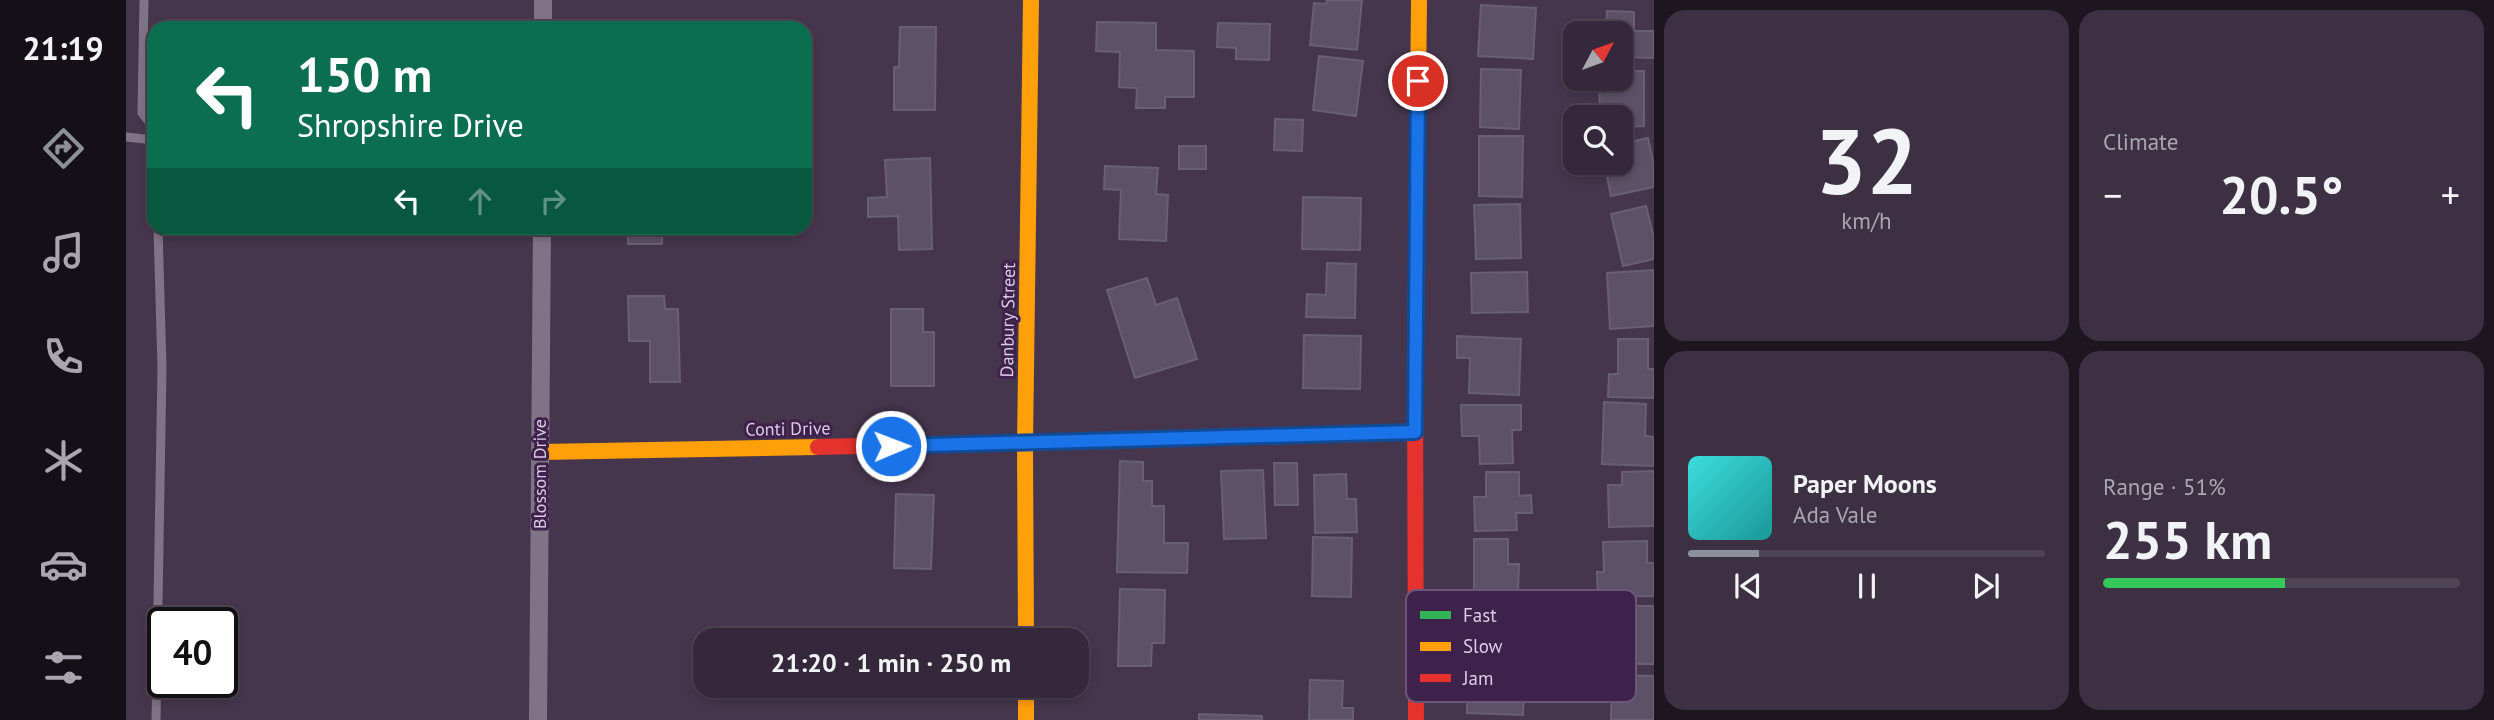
<!DOCTYPE html>
<html lang="en">
<head>
<meta charset="utf-8">
<style>
	body { margin:0; font-family:"PT Sans",sans-serif; background:#3c3042; color:#f1f3f6; height:100vh; display:flex; flex-direction:column; font-size:26px; white-space:nowrap }
	* { box-sizing:border-box; margin:0 }
	p { font-size:23px; color:#a9a6af }
	.icon { flex:none; width:38px; height:38px; fill:none; stroke:currentColor; stroke-width:2; stroke-linecap:round; stroke-linejoin:round }
	.map { position:relative; flex:1; overflow:hidden }
	.side { display:flex; flex-direction:column; gap:10px; padding:10px; background:#1d1620; width:840px }
	.side>* { flex:none }
	.top-card { position:absolute; left:21px; top:21px; width:665px; height:214px; border-radius:21px; box-shadow:0 4px 10px #0003,0 0 0 2px #4e4454; background:#0b6e4f; color:#fff; overflow:hidden }
	.needle { width:46px; rotate:49deg }
	.controls { position:absolute; left:1437px; top:21px; display:grid; gap:14px }
	.controls a { display:grid; place-items:center; width:70px; height:70px; border-radius:14px; background:#34283a; box-shadow:0 4px 10px #0003,0 0 0 2px #4e4454; font-size:35px }
	.speed { position:absolute; left:21px; top:607px; display:flex; gap:14px; font-size:35px; font-weight:700; text-align:center }
	.speed>* { display:grid; place-content:center; width:91px; height:91px; border-radius:50%; background:#34283a; box-shadow:0 4px 10px #0003,0 0 0 2px #4e4454; line-height:1 }
	.speed .limit { border:4px solid #111; border-radius:10px; background:#fff; color:#111 }
	.pin { position:absolute; display:grid; place-items:center; width:60px; height:60px; color:#fff; margin:-30px; border:4px solid #fff; border-radius:50%; box-shadow:0 2px 7px #0007 }
	.me { position:absolute; width:77px; margin:-38px; rotate:89deg; stroke-linejoin:round; filter:drop-shadow(0 0 5px #0008) }
	.turn { display:flex; align-items:center; gap:24px; height:147px; padding:0 35px; font-size:32px }
	.turn .icon { width:91px; height:91px; stroke-width:2.5 }
	.turn b { display:block; font-size:49px; line-height:60px }
	.lanes { display:flex; align-items:center; height:66px; padding:0 35px; background:#0003; justify-content:center; gap:35px; direction:ltr }
	.lanes .off { opacity:.35 }
	.big { font-size:52px; font-weight:800; line-height:1.1 }
	.side .widget { flex:1; display:flex; flex-direction:column; justify-content:center; gap:10px; min-width:0; padding:0 24px; border-radius:21px; background:#3c3042 }
	.side .dial { align-items:center; gap:0 }
	.dial b { font-size:91px; line-height:1 }
	.song { display:flex; align-items:center; gap:21px }
	.cover { width:84px; height:84px; border-radius:10px; background:linear-gradient(135deg,hsl(180 70% 55%),hsl(180 70% 35%)) }
	.played { height:7px; border-radius:4px; background:linear-gradient(90deg,#8c9099 20%,#4e4454 20%) }
	.keys { display:flex; justify-content:space-around; direction:ltr }
	.heat { display:flex; justify-content:space-between; align-items:center; font-size:38px; direction:ltr }
	.charge { height:10px; border-radius:5px; background:linear-gradient(90deg,#34c759 51%,#4e4454 0) }
	.side .tiles { flex:1; display:grid; gap:10px; grid-template-columns:repeat(2,1fr) }
	.trip { position:absolute; left:567px; top:628px; width:396px; height:70px; border-radius:21px; background:#34283a; box-shadow:0 4px 10px #0003,0 0 0 2px #4e4454; font-weight:800; line-height:70px; text-align:center }
	main { display:flex; flex:1; min-height:0 }
	.tab-bar { display:flex; flex-direction:column; width:126px; justify-content:space-around; align-items:center; background:#151017; color:#a9a6af }
	.tab-bar .icon { width:49px; height:49px }
	.tab-bar .selected { color:#8c9099 }
	.tab-bar b { font-size:32px; color:#f1f3f6 }
	.map>svg:first-child { display:block }
	.building { fill:#5c5166; stroke:#685f73; stroke-width:2 }
	.lines { fill:none; stroke-linecap:round; stroke-linejoin:round }
	.lane { stroke:#807386; stroke-width:9 }
	.street { stroke:#807386; stroke-width:18 }
	.fast { stroke:#30b455; stroke-width:16 }
	.slow { stroke:#ff9f0a; stroke-width:16 }
	.jam { stroke:#e5322d; stroke-width:16 }
	.route-casing { stroke:#114b97; stroke-width:18 }
	.route { stroke:#1a73e8; stroke-width:12 }
	.labels { text-anchor:middle; stroke-width:6; stroke-linejoin:round; paint-order:stroke }
	.street-label { font-size:18px; fill:#dccce6; stroke:#3e224c }
	.key { fill:#3e224c; stroke:#6d557a; stroke-width:2 }
	.key-label { font-size:19px; fill:#dccce6 }
</style>
</head>
<body>
<main>
<nav class="tab-bar">
<b>21:19</b>
<svg class="icon selected" aria-label="directions" viewBox="0 0 24 24"><path d="M12 3l9 9-9 9-9-9zM9 14v-3h6M13 9l2 2-2 2"/></svg>
<svg class="icon" aria-label="music" viewBox="0 0 24 24"><path d="M9 18V5l10-2v13"/><circle cx="6" cy="18" r="3"/><circle cx="16" cy="16" r="3"/></svg>
<svg class="icon" aria-label="phone" viewBox="0 0 24 24"><path d="M5 4h4l2 5-3 2q2 4 5 5l2-3 5 2v4C11 20 4 13 5 4z"/></svg>
<svg class="icon" aria-label="climate" viewBox="0 0 24 24"><path d="M12 3v18M4 7l16 10M4 17L20 7"/></svg>
<svg class="icon" aria-label="car" viewBox="0 0 24 24"><path d="M5 17H2v-5l4-1 3-4h7l3 4 3 1v5h-3M9 17h6M6 11h13"/><circle cx="7" cy="17" r="2"/><circle cx="17" cy="17" r="2"/></svg>
<svg class="icon" aria-label="filters" viewBox="0 0 24 24"><path d="M4 7h16M4 17h16"/><circle cx="9" cy="7" r="2"/><circle cx="15" cy="17" r="2"/></svg>
</nav>
<div class="map">
<svg width="1528" height="720" viewBox="0 0 1528 720">
	<rect width="100%" height="100%" fill="#46364d"/>
	<g class="building">
		<polygon points="1201,0 1236,0 1231,50 1184,45 1188,3 1200,4"/>
		<polygon points="1355,5 1410,8 1407,59 1352,56"/>
		<polygon points="1481,11 1508,12 1508,31 1528,31 1528,58 1494,57 1494,33 1480,33"/>
		<polygon points="971,22 1030,23 1030,50 1068,51 1068,97 1039,97 1039,108 1010,108 1011,88 993,87 994,52 970,51"/>
		<polygon points="1092,23 1144,24 1143,60 1110,59 1110,48 1091,47"/>
		<polygon points="774,27 810,27 809,110 768,110 768,67 773,67"/>
		<polygon points="1193,56 1237,61 1230,116 1187,110"/>
		<polygon points="1355,69 1395,70 1393,129 1354,127"/>
		<polygon points="1494,71 1518,71 1518,126 1494,127 1494,117 1474,117 1473,79 1494,79"/>
		<polygon points="1149,119 1177,120 1176,151 1148,150"/>
		<polygon points="1353,136 1397,136 1396,197 1353,196"/>
		<polygon points="1522,138 1528,165 1528,187 1485,196 1478,163 1494,163 1494,144"/>
		<rect x="1053" y="146" width="27" height="23"/>
		<polygon points="804,158 806,249 773,250 772,216 742,217 742,198 761,197 759,160"/>
		<polygon points="979,166 1032,168 1030,194 1042,195 1040,241 993,239 995,190 978,189"/>
		<polygon points="1177,197 1235,198 1234,250 1176,249"/>
		<polygon points="1394,204 1395,258 1350,259 1348,205"/>
		<polygon points="1520,206 1528,238 1528,259 1497,266 1485,214"/>
		<rect x="502" y="228" width="34" height="16"/>
		<polygon points="1201,263 1230,264 1229,318 1180,317 1181,294 1200,295"/>
		<polygon points="1528,270 1528,326 1484,329 1481,273"/>
		<polygon points="1401,272 1402,312 1346,313 1345,273"/>
		<polygon points="1021,278 1030,305 1051,298 1071,359 1009,378 981,290"/>
		<polygon points="502,296 538,296 539,309 552,309 554,382 524,382 524,341 503,341"/>
		<polygon points="765,309 797,309 797,332 808,332 808,386 765,386"/>
		<polygon points="1178,335 1235,336 1234,389 1177,388"/>
		<polygon points="1331,336 1395,339 1393,395 1343,393 1344,358 1331,358"/>
		<polygon points="1492,339 1522,339 1522,369 1528,369 1528,398 1482,397 1483,374 1492,374"/>
		<polygon points="1478,402 1520,404 1519,436 1528,437 1528,466 1476,464"/>
		<polygon points="1335,405 1395,405 1395,430 1386,430 1387,463 1354,464 1353,436 1336,436"/>
		<polygon points="994,461 1017,462 1017,481 1026,481 1026,506 1038,506 1038,543 1062,543 1061,573 991,572"/>
		<polygon points="1148,463 1171,463 1172,505 1149,505"/>
		<polygon points="1137,470 1140,538 1098,539 1095,471"/>
		<polygon points="1528,471 1528,526 1483,527 1482,485 1496,485 1496,472"/>
		<polygon points="1360,472 1393,472 1393,496 1405,495 1406,513 1390,513 1391,530 1349,531 1348,497 1360,497"/>
		<polygon points="1220,474 1221,499 1230,499 1231,532 1189,533 1188,475"/>
		<polygon points="770,494 808,495 805,569 768,568"/>
		<polygon points="1187,537 1226,538 1225,597 1186,596"/>
		<polygon points="1348,539 1382,539 1382,564 1393,564 1392,593 1348,592"/>
		<polygon points="1521,541 1521,563 1528,563 1528,596 1472,597 1471,572 1478,572 1477,542"/>
		<polygon points="994,589 1039,590 1038,643 1026,643 1025,666 992,666"/>
		<polygon points="1505,606 1528,606 1528,664 1491,664 1491,616 1505,616"/>
		<polygon points="1342,671 1415,673 1414,695 1398,695 1397,715 1341,713"/>
		<polygon points="1486,675 1528,676 1528,720 1485,720"/>
		<polygon points="1184,680 1217,681 1216,708 1227,708 1227,720 1183,720"/>
		<polygon points="1073,714 1136,716 1136,720 1073,720"/>
	</g>
	<g class="lines">
		<g class="lane">
			<polyline points="18,0 16,113 28,128"/>
			<polyline points="0,137 28,140"/>
			<polyline points="30,720 36,368 32,228"/>
		</g>
		<g class="street">
			<polyline points="417,28 417,0"/>
			<polyline points="412,720 416,228"/>
		</g>
		<polyline class="fast" points="1115,437 1288,432"/>
		<g class="slow">
			<polyline points="1289,375 1293,0"/>
			<polyline points="414,452 692,447"/>
			<polyline points="900,640 899,444 905,0"/>
			<polyline points="900,686 900,720"/>
		</g>
		<g class="jam">
			<polyline points="1289,375 1290,720"/>
			<polyline points="692,447 1115,437"/>
		</g>
	</g>
	<g class="lines">
		<g class="route-casing">
			<polyline id="route" points="765,446 1289,432 1292,81"/>
		</g>
		<use href="#route" class="route"/>
	</g>
	<g class="labels">
		<g class="street-label">
			<text transform="translate(882 320) rotate(-89)" y="6">Danbury Street</text>
			<text transform="translate(662 429) rotate(-1)" y="6">Conti Drive</text>
			<text transform="translate(414 474) rotate(-90)" y="6">Blossom Drive</text>
		</g>
	</g>
	<rect x="1280" y="590" width="230" height="112" rx="10" class="key"/>
	<rect x="1294" y="611" width="31" height="8" fill="#30b455"/>
	<rect x="1294" y="642" width="31" height="9" fill="#ff9f0a"/>
	<rect x="1294" y="674" width="31" height="8" fill="#e5322d"/>
	<g class="key-label">
		<text x="1337" y="622">Fast</text>
		<text x="1337" y="653">Slow</text>
		<text x="1337" y="685">Jam</text>
	</g>
</svg>
<div class="controls">
<a><svg class="needle" viewBox="-14 -14 28 28"><path d="M0-13l5 13h-10z" fill="#e53935"/><path d="M0 13l5-13h-10z" fill="#a9a6af"/></svg></a>
<a><svg class="icon" aria-label="search" viewBox="0 0 24 24"><circle cx="10" cy="10" r="6"/><path d="M15 15l6 6"/></svg></a>
</div>
<div class="speed"><div class="limit">40</div></div>
<div class="pin" style="left:1292px;top:81px;background:#d93025"><svg class="icon" aria-label="arrive" viewBox="0 0 24 24"><path d="M6 21V4h12l-3 4 3 4H6"/></svg></div>
<svg class="me" style="left:765px;top:446px" viewBox="-20 -20 40 40"><circle r="17" fill="#1a73e8" stroke="#fff" stroke-width="3"/><path d="M0-11L8 9 0 5-8 9z" fill="#fff"/></svg>
<div class="trip">21:20 · 1 min · 250 m</div>
<div class="top-card">
<div class="turn"><svg class="icon" aria-label="left" viewBox="0 0 24 24"><path d="M17 20v-9H6M10 6l-5 5 5 5"/></svg><div><b>150 m</b>Shropshire Drive</div></div>
<div class="lanes"><svg class="icon" aria-label="left" viewBox="0 0 24 24"><path d="M17 20v-9H6M10 6l-5 5 5 5"/></svg><svg class="icon off" aria-label="ahead" viewBox="0 0 24 24"><path d="M12 20V5M6 11l6-6 6 6"/></svg><svg class="icon off" aria-label="right" viewBox="0 0 24 24"><path d="M7 20v-9h11M14 6l5 5-5 5"/></svg></div>
</div>
</div>
<section class="side">
<div class="tiles">
<div class="widget dial"><b>32</b><p>km/h</p></div>
<div class="widget"><p>Climate</p>
<div class="heat"><a>−</a><b class="big">20.5°</b><a>+</a></div>
</div>
<div class="widget">
<div class="song"><i class="cover"></i><div><b>Paper Moons</b><p>Ada Vale</p></div></div>
<div class="played"></div>
<div class="keys"><svg class="icon" aria-label="previous" viewBox="0 0 24 24"><path d="M18 5L8 12l10 7zM5 5v14"/></svg><svg class="icon" aria-label="pause" viewBox="0 0 24 24"><path d="M8 5v14M16 5v14"/></svg><svg class="icon" aria-label="next" viewBox="0 0 24 24"><path d="M6 5l10 7-10 7zM19 5v14"/></svg></div>
</div>
<div class="widget"><p>Range · 51%</p><b class="big">255 km</b><div class="charge"></div></div>
</div>
</section>
</main>
</body>
</html>
